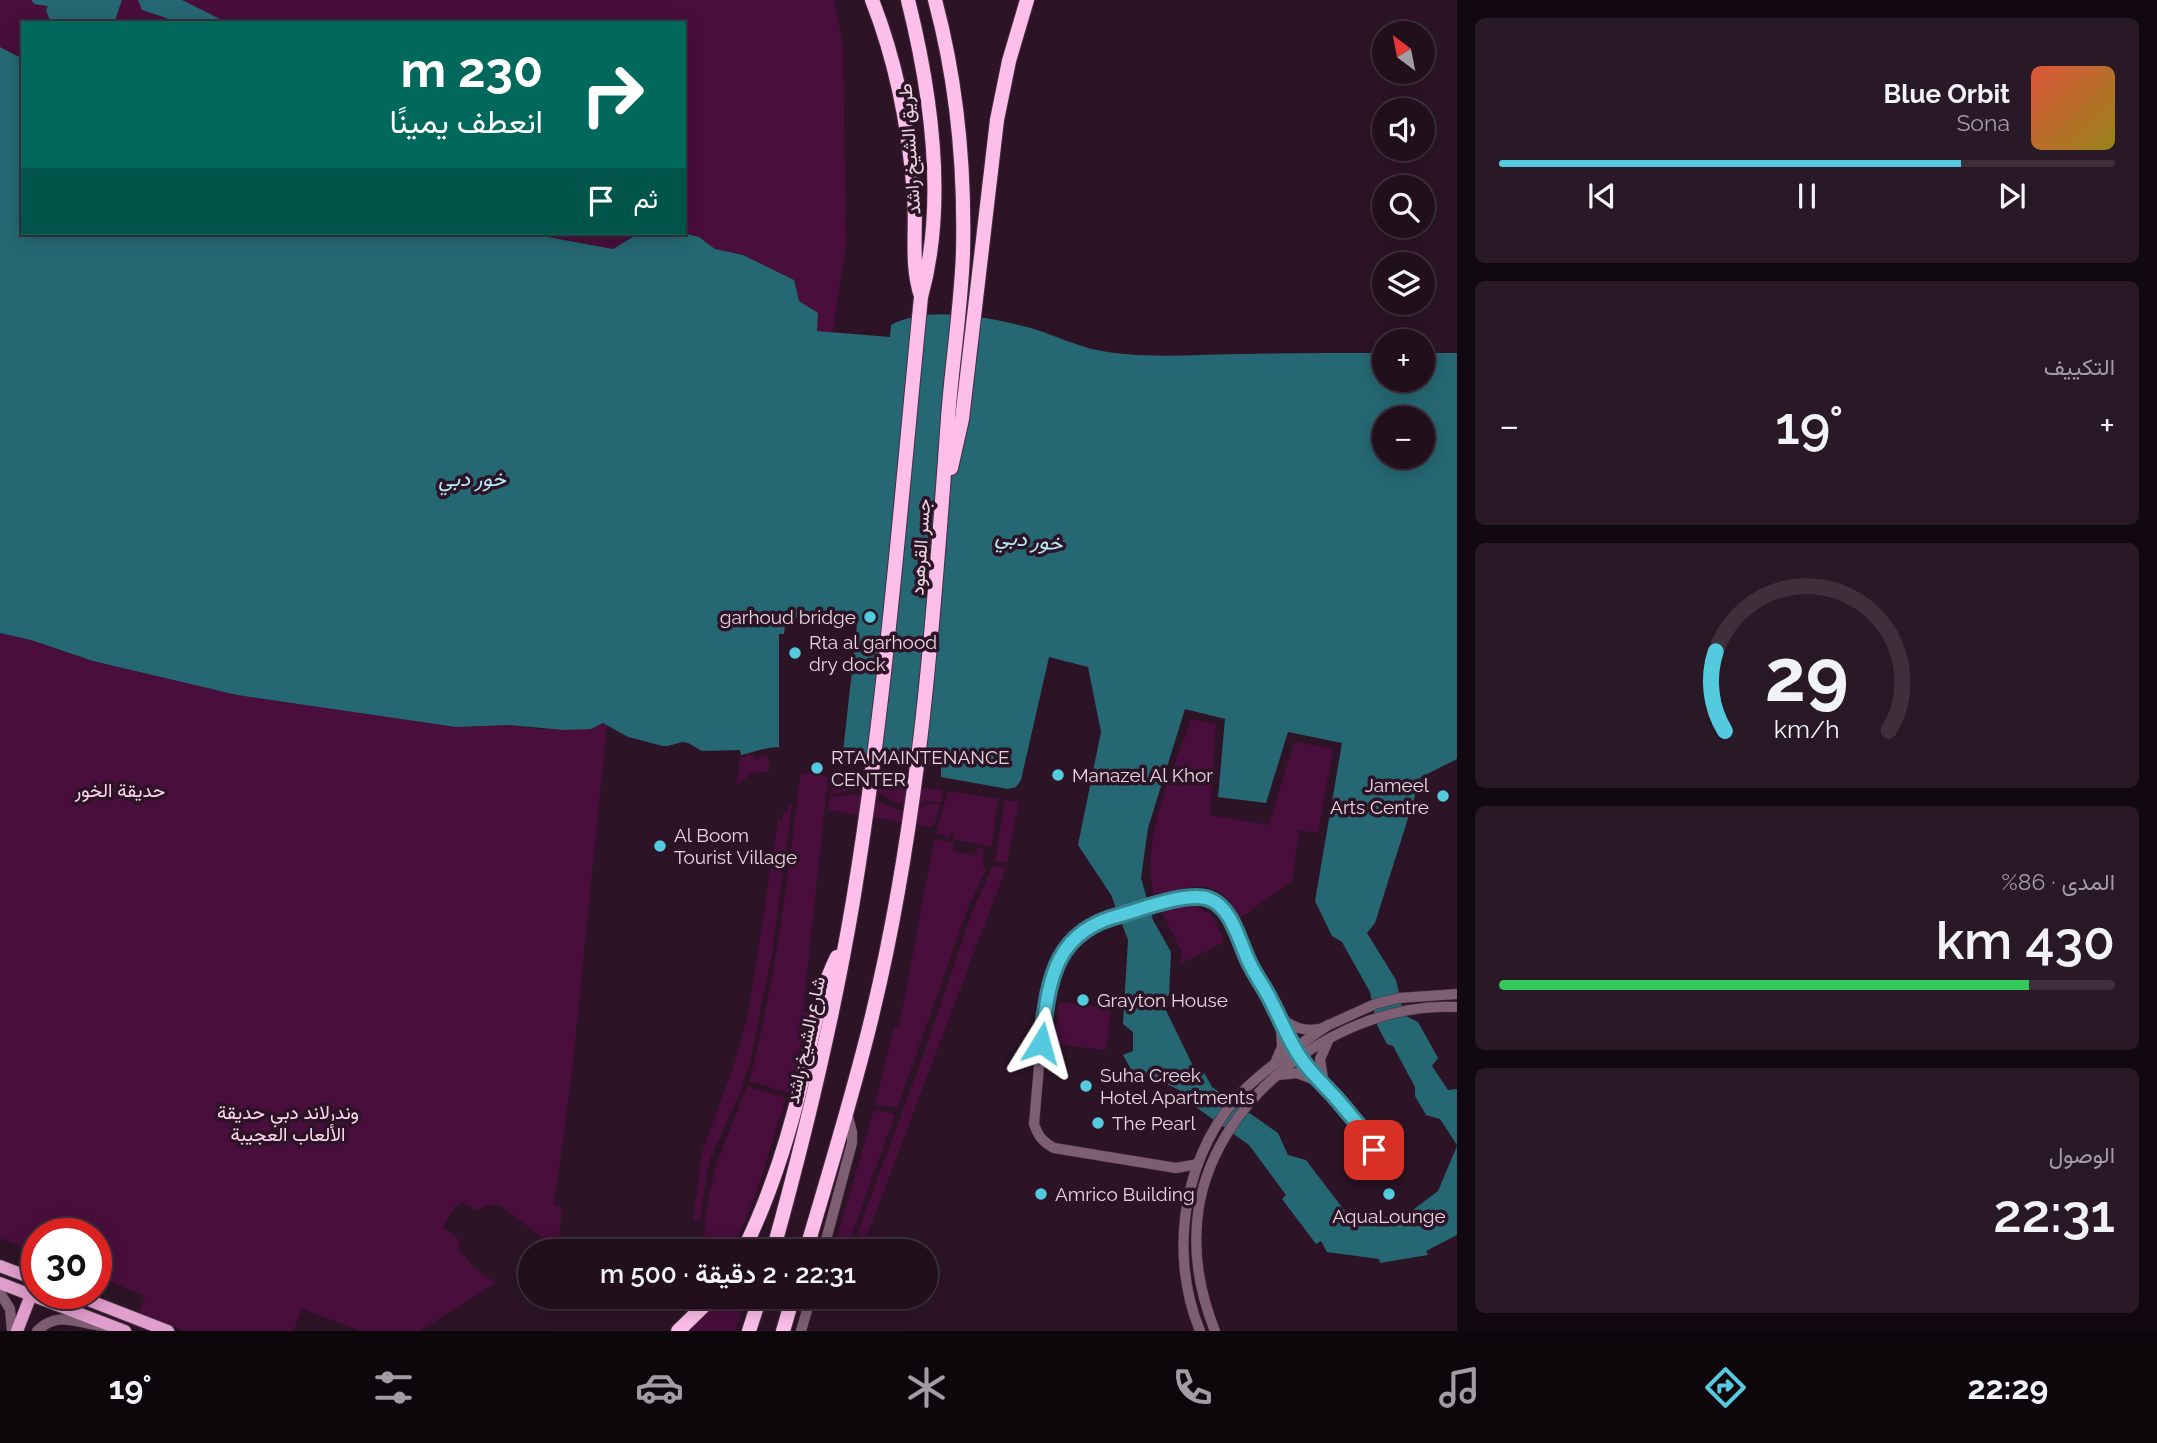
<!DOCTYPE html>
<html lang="ar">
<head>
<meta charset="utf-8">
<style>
	body { margin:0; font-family:Raleway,Vazirmatn,sans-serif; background:#291825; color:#f1f3f6; direction:rtl; height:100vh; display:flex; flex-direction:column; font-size:26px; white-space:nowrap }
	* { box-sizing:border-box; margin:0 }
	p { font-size:23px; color:#a29ca3 }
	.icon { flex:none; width:38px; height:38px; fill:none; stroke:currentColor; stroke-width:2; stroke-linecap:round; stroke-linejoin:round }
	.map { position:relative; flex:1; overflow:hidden; direction:ltr }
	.drawer { display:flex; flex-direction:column; gap:18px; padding:18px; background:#12080f; width:700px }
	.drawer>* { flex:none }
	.banner { position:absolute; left:21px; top:21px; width:665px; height:214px; border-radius:0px; box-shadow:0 4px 18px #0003,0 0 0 2px #3e2f3b; direction:rtl; background:#00695c; color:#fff; overflow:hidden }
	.needle { width:46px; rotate:328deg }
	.controls { position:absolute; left:1372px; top:21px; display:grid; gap:14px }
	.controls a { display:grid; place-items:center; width:63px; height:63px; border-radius:50%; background:#210f1c; box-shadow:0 4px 18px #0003,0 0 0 2px #3e2f3b; font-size:35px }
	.speed { position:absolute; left:21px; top:1218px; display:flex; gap:14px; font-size:35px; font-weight:700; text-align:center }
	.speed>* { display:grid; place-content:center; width:91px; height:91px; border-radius:50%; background:#210f1c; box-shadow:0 4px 18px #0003,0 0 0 2px #3e2f3b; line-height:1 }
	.speed .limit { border:10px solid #d22; background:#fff; color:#111 }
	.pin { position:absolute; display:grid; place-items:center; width:60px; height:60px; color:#fff; margin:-30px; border-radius:14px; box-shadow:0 4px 10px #0006 }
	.me { position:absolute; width:77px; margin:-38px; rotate:8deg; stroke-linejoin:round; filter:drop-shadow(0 0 5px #0008) }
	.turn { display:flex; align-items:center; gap:24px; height:147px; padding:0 28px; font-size:32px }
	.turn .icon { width:91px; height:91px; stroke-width:2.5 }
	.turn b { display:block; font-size:49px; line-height:60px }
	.then { display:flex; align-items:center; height:66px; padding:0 28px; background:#0003; gap:14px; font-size:26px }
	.big { font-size:52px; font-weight:600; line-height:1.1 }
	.drawer .widget { flex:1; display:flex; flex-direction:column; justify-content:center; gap:10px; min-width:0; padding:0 24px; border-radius:10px; background:#291825 }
	.drawer .dial { align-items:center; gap:0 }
	.dial svg { height:182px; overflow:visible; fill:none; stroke:#3e2f3b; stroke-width:7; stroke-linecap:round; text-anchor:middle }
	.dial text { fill:#f1f3f6; stroke:none }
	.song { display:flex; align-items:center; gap:21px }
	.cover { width:84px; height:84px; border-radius:10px; background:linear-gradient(135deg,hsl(10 70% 55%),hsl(50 70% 35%)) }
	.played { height:7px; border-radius:4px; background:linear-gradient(90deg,#54cade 75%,#3e2f3b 75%) }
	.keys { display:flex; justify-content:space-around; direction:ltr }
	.heat { display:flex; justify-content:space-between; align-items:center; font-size:38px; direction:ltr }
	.charge { height:10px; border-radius:5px; background:linear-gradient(90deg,#34c759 86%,#3e2f3b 0) }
	.trip { position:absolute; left:518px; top:1239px; width:420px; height:70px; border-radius:35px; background:#210f1c; box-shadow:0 4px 18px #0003,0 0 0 2px #3e2f3b; font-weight:600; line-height:70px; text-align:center; direction:rtl }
	.tab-bar { display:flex; height:112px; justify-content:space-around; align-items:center; background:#0d060b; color:#a29ca3 }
	.tab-bar .icon { width:49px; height:49px }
	.tab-bar .selected { color:#54cade }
	.tab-bar b { font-size:32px; color:#f1f3f6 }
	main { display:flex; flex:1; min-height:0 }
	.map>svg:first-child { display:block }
	.green { fill:#490e3c }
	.water { fill:#256873; fill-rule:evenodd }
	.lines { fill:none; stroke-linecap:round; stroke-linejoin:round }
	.minor-casing { stroke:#462f40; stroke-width:11 }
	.major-casing { stroke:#462f40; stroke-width:14 }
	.highway-casing { stroke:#462f40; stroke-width:16 }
	.minor { stroke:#7d5e73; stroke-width:10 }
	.major { stroke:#df9ecb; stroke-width:12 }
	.highway { stroke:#fdbee9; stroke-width:14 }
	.route-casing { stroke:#378390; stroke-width:18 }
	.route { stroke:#54cade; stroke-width:12 }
	.poi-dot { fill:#54cade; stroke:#2c1426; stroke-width:2.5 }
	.labels { text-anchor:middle; stroke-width:7; stroke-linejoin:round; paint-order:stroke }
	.street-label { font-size:19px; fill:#e7d5e1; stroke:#2c1426 }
	.poi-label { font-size:19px; fill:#e7d5e1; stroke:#2c1426; text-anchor:start }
	.park-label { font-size:19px; fill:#ffd6f1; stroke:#2c1426 }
	.water-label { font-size:21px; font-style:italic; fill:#b6ecf7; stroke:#2c1426 }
</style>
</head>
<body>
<main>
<section class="drawer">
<div class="widget">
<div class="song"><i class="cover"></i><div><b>Blue Orbit</b><p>Sona</p></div></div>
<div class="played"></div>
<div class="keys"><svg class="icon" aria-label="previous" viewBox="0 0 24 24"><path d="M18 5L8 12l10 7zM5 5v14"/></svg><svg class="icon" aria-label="pause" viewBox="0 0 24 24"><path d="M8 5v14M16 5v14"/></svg><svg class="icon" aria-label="next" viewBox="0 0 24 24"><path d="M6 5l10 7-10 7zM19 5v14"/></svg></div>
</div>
<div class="widget"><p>التكييف</p>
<div class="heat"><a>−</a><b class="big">19°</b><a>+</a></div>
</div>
<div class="widget dial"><svg viewBox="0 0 100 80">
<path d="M14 69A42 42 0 1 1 86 69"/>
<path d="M14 69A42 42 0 0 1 10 34" stroke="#54cade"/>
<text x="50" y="56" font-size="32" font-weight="700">29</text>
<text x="50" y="72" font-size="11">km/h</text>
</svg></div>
<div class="widget"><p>المدى · 86%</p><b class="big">430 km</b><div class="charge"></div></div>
<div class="widget"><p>الوصول</p><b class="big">22:31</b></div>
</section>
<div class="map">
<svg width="1457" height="1331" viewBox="0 0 1457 1331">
	<rect width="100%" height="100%" fill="#2c1426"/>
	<g class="green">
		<polygon points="0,0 834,0 843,45 846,244 833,332 816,331 799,301 794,280 743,255 715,249 699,237 683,233 684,23 23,23 23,59 0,47"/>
		<polygon points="526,233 647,233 636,235 613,249"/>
		<path d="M0 633 31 640 93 661 237 695 456 727 509 725 540 729 607 725 571 1081 554 1205 562 1207 558 1250 500 1205H488L477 1210 461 1202 458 1207 455 1206 443 1228C455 1234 462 1239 459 1252L467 1258 473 1267 496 1283 419 1331H361L302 1309 293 1331H185L139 1312 145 1296 96 1276V1234H37V1253L0 1238Z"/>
		<path d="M1191 719 1216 724 1210 815 1269 825 1294 742 1333 749 1318 833 1299 830 1292 881 1240 918C1217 874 1193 886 1154 897 1140 837 1172 775 1191 719Z"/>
		<polygon points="747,754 754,756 757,760 761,755 767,755 770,768 768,772 751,773 737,786 740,756 745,757"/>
		<path d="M802 773 824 775 828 778 803 1011 808 1013 789 1093 749 1081C776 981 787 880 800 777Z"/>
		<path d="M833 776 941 790 943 792 941 802C927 800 916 807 902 804 893 803 887 796 878 792 862 783 846 793 830 795Z"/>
		<polygon points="950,791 998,799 992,845 990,847 953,839 954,834 950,833 949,838 936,834 947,793"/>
		<path d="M854 794C872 795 885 808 902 810 916 811 927 801 940 804L935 824 930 827 828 810 830 797Z"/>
		<polygon points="1005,800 1019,802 1007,863 995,861"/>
		<polygon points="788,804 792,805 772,953 751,1058 741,1090 709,1162 700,1217 693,1222 702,1152 734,1065 749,1010 778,820 783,821 783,812 787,812"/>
		<polygon points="937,839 953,843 953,851 976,856 978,848 984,849 982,860 984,861 983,867 986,869 969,905 897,1108 875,1105 894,1027 899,1028 934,841"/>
		<polygon points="993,866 1006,868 861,1251 851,1251 925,1050 971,915"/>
		<polygon points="1188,902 1212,915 1224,942 1180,964 1181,950 1161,910"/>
		<polygon points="1059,1002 1111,1008 1106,1050 1054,1044"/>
		<path d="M747 1086 786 1098C769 1149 757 1204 730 1251H703L706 1210 715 1168Z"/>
		<polygon points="874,1110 895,1114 846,1251 833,1251"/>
		<polygon points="721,1297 745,1297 735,1331 689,1331"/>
	</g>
	<g class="water">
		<polygon points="31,0 122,0 114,23 51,23 46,10 48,6 34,4"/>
		<polygon points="138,0 182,0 228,23 181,23 142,10"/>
		<path d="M0 47 23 59V233H526L613 249 636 235 683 233 699 237 715 249 743 255 794 280 799 301 818 313 817 331 890 337 891 325C929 304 997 318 1037 330 1055 336 1073 344 1092 349 1140 360 1197 354 1246 354 1292 353 1338 353 1384 353V380H1423V353H1457V759L1421 777 1375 923 1367 933 1396 980 1404 1015 1418 1022 1438 1058 1432 1066 1448 1090 1457 1089V1145L1440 1119 1426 1115 1415 1096V1087L1393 1046 1387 1044 1377 1025 1370 992 1342 942 1332 936 1315 901 1342 743 1288 732 1266 803 1218 797 1225 719 1185 709 1148 828 1141 878 1153 920 1171 952 1169 995 1161 1000 1194 1068 1205 1074 1212 1087 1278 1133 1288 1155 1306 1160 1347 1214 1402 1218 1438 1191 1457 1146V1235L1426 1251 1428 1255 1380 1263 1379 1259 1327 1252 1321 1241 1316 1244 1282 1199 1286 1195 1249 1145 1186 1100 1179 1090 1143 1073 1136 1078 1123 1055 1133 1051V1032L1123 1024 1128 940 1111 895 1078 845 1101 732 1088 667 1049 657 1021 780 1016 787 1008 789 941 777V767L843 752 857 625 786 617 784 634H779V747C765 747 755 752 741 755L740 750 702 751 688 743 682 742 668 746H663L628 737 603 723 591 729 565 730 509 725 456 727 237 695 93 661 31 640 0 633ZM1384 418H1423V457H1384Z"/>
	</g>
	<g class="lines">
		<g class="minor-casing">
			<g id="minor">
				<path d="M1279 1017C1293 1027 1303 1032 1320 1029L1375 1004 1399 998 1457 994"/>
				<polyline points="1276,1061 1282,1047 1281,1028"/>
				<polyline points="1279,1075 1297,1073 1315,1080"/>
				<polyline points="1324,1085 1320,1059 1328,1041"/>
				<circle cx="1385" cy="1155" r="12"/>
				<path d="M1198 1164 1176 1168 1054 1148C1043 1142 1038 1136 1034 1124L1041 1043 1049 987 1061 956 1084 932 1105 919 1193 896 1202 897 1211 899 1225 910 1250 965 1300 1057 1377 1146"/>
				<polyline points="823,1251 852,1143 852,1132 847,1113"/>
				<polyline points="0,1293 10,1309 12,1331"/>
				<path d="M37 1331C59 1309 80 1325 105 1326"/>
				<polyline points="801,1331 811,1297"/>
				<path d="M1200 1331C1167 1251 1184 1148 1247 1087 1272 1064 1300 1044 1328 1025"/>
				<path d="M1215 1331C1199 1291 1192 1248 1199 1206 1219 1092 1345 1001 1457 1007"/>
			</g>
		</g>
		<g class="major-casing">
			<g id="major">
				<polyline points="0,1266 37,1280"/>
				<polyline points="0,1283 125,1331"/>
				<polyline points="55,1293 76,1300"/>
				<polyline points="70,1293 168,1331"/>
				<polyline points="17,1331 31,1295 36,1290"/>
			</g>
		</g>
		<g class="highway-casing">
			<g id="highway">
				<path d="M872 0C896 61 909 129 914 194 917 228 910 263 921 296"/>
				<polyline points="951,468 962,419 997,120 1009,61 1027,0"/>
				<path d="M743 1251C770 1197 789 1136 803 1077 813 1038 818 994 837 957"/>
				<path d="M773 1251C805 1136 833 1020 853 901 886 701 901 498 921 297 947 204 931 92 908 0"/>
				<path d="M806 1251C829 1172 854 1092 873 1012 920 817 934 617 948 418 952 363 961 308 963 253 965 168 957 82 935 0"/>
				<polyline points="678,1331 713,1297"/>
				<polyline points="749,1331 760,1297"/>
				<polyline points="783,1331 793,1297"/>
			</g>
		</g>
		<use href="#minor" class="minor"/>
		<use href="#major" class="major"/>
		<use href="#highway" class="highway"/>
	</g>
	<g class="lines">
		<g class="route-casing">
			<path id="route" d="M1041 1043C1049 984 1051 932 1121 915 1142 909 1188 891 1209 899 1233 908 1239 943 1250 964 1256 977 1265 988 1271 1001 1281 1020 1288 1039 1300 1057 1310 1072 1323 1084 1335 1097 1349 1113 1362 1130 1377 1146L1374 1150"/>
		</g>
		<use href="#route" class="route"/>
	</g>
	<g class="poi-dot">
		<circle cx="870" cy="617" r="7"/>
		<circle cx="795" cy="653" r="7"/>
		<circle cx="817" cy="768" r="7"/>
		<circle cx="1058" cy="775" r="7"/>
		<circle cx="1443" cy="796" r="7"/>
		<circle cx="660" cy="846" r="7"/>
		<circle cx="1083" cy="1000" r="7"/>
		<circle cx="1086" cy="1086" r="7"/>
		<circle cx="1098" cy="1123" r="7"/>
		<circle cx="1041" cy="1194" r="7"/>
		<circle cx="1389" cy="1194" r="7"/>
	</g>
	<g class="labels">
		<g class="street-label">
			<text transform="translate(909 149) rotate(-94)" y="7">طريق الشيخ راشد</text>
			<text transform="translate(920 547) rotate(-86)" y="7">جسر القرهود</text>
			<text transform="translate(805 1040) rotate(-78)" y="7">شارع الشيخ راشد</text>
		</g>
		<g class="poi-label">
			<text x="856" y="624" text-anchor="end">garhoud bridge</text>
			<text x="809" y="649">Rta al garhood<tspan x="809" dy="22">dry dock</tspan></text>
			<text x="831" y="764">RTA MAINTENANCE<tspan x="831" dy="22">CENTER</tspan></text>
			<text x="1072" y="782">Manazel Al Khor</text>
			<text x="1429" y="792" text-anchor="end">Jameel<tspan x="1429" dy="22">Arts Centre</tspan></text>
			<text x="674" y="842">Al Boom<tspan x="674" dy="22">Tourist Village</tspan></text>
			<text x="1097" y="1007">Grayton House</text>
			<text x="1100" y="1082">Suha Creek<tspan x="1100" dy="22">Hotel Apartments</tspan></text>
			<text x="1112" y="1130">The Pearl</text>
			<text x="1055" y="1201">Amrico Building</text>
			<text x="1389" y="1223" text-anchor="middle">AquaLounge</text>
		</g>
		<g class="park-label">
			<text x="120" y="797">حديقة الخور</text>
			<text x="288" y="1119">وندرلاند دبي حديقة<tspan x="288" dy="22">الألعاب العجيبة</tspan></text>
		</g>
		<g class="water-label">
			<text x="472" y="486">خور دبي</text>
			<text transform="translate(1029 540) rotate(7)" y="7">خور دبي</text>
		</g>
	</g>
</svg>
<div class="controls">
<a><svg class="needle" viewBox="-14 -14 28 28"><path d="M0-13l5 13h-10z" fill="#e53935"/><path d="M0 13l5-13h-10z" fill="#a29ca3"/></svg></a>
<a><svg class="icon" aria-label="sound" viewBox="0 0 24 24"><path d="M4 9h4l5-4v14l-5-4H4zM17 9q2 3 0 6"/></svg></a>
<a><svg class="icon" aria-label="search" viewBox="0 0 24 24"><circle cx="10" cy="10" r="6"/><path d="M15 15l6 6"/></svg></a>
<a><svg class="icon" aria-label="layers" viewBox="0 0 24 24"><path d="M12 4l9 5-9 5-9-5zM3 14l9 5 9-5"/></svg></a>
<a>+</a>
<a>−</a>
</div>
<div class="speed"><div class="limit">30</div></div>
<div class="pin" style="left:1374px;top:1150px;background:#d93025"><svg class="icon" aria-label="arrive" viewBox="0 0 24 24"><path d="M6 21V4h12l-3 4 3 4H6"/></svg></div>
<svg class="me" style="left:1041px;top:1043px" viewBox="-20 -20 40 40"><path d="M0-17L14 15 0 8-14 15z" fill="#54cade" stroke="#fff" stroke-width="4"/></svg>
<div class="trip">22:31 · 2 دقيقة · 500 m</div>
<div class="banner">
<div class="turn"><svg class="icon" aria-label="right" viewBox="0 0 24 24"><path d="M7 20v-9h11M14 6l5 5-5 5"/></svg><div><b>230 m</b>انعطف يمينًا</div></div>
<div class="then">ثم<svg class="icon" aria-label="arrive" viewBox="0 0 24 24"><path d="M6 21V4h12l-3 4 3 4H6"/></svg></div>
</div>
</div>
</main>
<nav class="tab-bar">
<b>22:29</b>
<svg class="icon selected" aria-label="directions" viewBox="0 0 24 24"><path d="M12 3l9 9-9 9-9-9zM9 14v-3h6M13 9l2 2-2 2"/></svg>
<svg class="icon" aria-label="music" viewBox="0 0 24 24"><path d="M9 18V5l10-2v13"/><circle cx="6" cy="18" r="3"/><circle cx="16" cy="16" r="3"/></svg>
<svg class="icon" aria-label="phone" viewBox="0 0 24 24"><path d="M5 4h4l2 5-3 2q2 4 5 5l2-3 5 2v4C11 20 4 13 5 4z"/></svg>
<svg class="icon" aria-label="climate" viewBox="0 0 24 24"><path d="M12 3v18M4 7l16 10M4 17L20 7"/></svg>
<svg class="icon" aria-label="car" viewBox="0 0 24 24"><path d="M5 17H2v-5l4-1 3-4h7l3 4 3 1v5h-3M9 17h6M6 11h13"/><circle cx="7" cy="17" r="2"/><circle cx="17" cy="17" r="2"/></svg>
<svg class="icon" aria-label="filters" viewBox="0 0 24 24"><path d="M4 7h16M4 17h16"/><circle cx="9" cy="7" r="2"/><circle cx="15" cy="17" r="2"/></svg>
<b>19°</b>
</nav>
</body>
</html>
